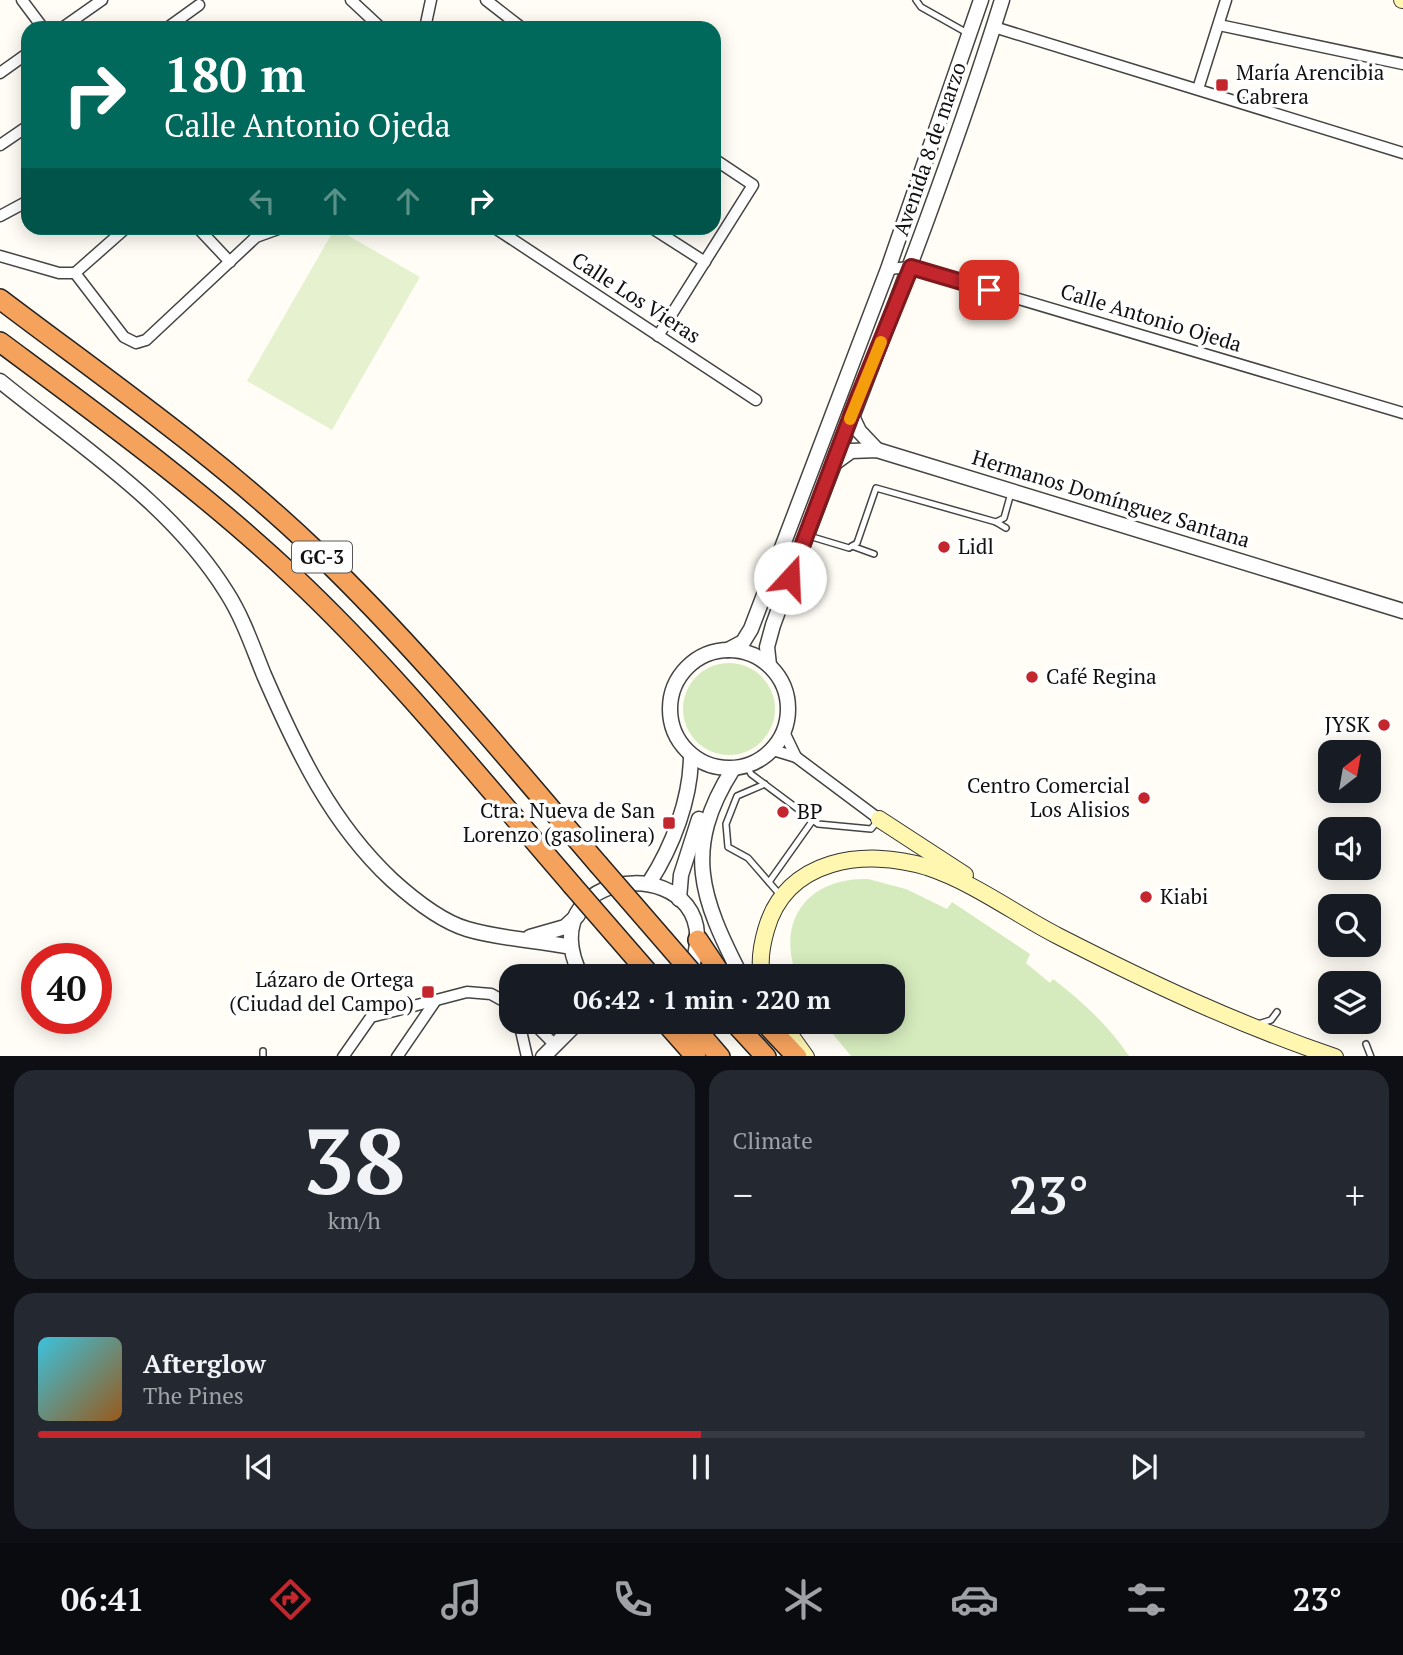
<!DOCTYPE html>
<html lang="en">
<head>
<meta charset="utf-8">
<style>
	body { margin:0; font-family:"PT Serif",serif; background:#242831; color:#f1f3f6; height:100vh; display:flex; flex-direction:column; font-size:26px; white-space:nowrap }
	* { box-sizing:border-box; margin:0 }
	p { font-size:23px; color:#9ea1a6 }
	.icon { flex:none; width:38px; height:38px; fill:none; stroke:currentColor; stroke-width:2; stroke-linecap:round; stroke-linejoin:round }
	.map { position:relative; height:1056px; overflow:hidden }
	.sheet { display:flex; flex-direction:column; gap:14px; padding:14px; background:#0d0f14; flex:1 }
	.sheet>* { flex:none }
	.guide { position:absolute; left:21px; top:21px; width:700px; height:214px; border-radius:21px; box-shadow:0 4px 18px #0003; background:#00695c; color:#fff; overflow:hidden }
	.needle { width:46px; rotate:31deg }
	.tools { position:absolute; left:1318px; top:740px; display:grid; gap:14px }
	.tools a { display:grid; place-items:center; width:63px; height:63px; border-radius:14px; background:#171b24; box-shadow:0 4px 18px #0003; font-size:35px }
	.speed { position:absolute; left:21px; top:943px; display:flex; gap:14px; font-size:35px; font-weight:700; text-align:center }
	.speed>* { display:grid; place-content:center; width:91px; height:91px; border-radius:50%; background:#171b24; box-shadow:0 4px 18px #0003; line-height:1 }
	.speed .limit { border:10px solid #d22; background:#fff; color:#111 }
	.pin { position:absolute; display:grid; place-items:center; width:60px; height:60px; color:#fff; margin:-30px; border-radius:14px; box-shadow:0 4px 10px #0006 }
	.me { position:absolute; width:77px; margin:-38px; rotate:20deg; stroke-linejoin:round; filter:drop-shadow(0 0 5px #0008) }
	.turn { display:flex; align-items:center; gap:24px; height:147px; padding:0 28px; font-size:32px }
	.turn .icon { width:91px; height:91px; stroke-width:2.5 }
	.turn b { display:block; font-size:49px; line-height:60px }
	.lanes { display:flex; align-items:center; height:66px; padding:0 28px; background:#0003; justify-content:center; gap:35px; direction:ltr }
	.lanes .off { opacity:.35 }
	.big { font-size:52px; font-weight:600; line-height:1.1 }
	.sheet .widget { flex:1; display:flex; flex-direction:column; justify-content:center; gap:10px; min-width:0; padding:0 24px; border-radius:21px; background:#242831 }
	.sheet .dial { align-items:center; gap:0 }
	.dial b { font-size:91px; line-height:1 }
	.song { display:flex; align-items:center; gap:21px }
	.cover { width:84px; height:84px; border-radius:10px; background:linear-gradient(135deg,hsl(190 70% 55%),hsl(30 70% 35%)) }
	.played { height:7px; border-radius:4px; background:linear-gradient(90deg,#c4262e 50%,#363941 50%) }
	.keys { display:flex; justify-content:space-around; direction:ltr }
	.heat { display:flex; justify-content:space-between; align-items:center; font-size:38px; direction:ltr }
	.sheet .tiles { flex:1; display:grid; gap:14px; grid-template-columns:1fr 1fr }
	.widget:last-child { grid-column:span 2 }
	.trip { position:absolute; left:499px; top:964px; width:406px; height:70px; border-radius:21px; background:#171b24; box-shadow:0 4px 18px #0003; font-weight:600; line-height:70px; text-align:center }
	.menu { display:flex; height:112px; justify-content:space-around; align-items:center; background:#090b0e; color:#9ea1a6 }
	.menu .icon { width:49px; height:49px }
	.menu .selected { color:#c4262e }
	.menu b { font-size:32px; color:#f1f3f6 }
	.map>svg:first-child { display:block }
	.green { fill:#d5ebbd }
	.pitch { fill:#e6f2cf }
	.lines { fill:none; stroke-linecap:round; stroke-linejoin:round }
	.service-casing { stroke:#444; stroke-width:8 }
	.minor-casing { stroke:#444; stroke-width:13 }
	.tertiary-casing { stroke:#444; stroke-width:17 }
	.secondary-casing { stroke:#333; stroke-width:18 }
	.motorway-casing { stroke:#222; stroke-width:22 }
	.service { stroke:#fff; stroke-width:5 }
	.minor { stroke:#fff; stroke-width:10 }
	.tertiary { stroke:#fff; stroke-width:14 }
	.secondary { stroke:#fff6b0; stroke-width:16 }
	.motorway { stroke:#f5a25d; stroke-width:19 }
	.motorway-bridge-casing { stroke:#222; stroke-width:22; stroke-linecap:butt }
	.motorway-bridge { stroke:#f5a25d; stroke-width:19 }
	.route-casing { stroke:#7f191e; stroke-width:18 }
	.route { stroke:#c4262e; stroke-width:12 }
	.slow { stroke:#f59e0b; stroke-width:12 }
	.poi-dot { fill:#c4262e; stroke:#fff; stroke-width:2.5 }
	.labels { text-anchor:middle; stroke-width:7; stroke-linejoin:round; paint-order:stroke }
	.shield { fill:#fff; stroke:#585858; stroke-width:2 }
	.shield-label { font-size:19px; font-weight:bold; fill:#111 }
	.poi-label { font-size:21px; fill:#111; stroke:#fff; text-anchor:start }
	.street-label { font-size:21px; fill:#111; stroke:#fff }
</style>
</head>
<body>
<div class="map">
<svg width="1403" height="1057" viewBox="0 0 1403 1057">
	<rect width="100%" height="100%" fill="#fffdf5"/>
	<g class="green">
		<circle cx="729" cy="709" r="46"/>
		<path d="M868 879 906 889 947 909 952 902 1030 954 1026 963 1050 983 1053 979C1082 1001 1109 1026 1129 1056H851L823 1022H892V976H797C775 920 809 877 868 879Z"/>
	</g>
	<polygon class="pitch" points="335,228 420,277 332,430 247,381"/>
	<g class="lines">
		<g class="service-casing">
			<g id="service">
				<polyline points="916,0 921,7 969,34"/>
				<polyline points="996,522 1004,518 1011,493"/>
				<polyline points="809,536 849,548 857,543 876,488 996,522 1006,528"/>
				<polyline points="852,546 874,554"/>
				<polyline points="747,766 751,774 818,824 871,829 877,822"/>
				<polyline points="765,784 737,796 726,824 728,847 748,858 781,896"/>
				<polyline points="769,882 813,820"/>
				<polyline points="1258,1024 1271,1020 1277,1012"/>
				<polyline points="1366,1044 1371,1057"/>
				<polyline points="263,1051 263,1057"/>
			</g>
		</g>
		<g class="minor-casing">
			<g id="minor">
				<polyline points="22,0 43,28"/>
				<polyline points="351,0 381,28"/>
				<polyline points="486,0 522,28"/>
				<polyline points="1219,25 1403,64"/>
				<polyline points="994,27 1403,153"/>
				<polyline points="62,28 102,0"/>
				<polyline points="167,28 199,5"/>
				<polyline points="425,28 431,0"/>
				<polyline points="0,73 28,53"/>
				<polyline points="1198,89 1226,0"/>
				<polyline points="0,145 28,126"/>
				<polyline points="0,216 28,201"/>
				<polyline points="198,228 230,262"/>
				<polyline points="495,228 756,400"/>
				<polyline points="652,228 705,262"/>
				<polyline points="0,256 59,273 75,273"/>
				<polyline points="888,269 911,267 1403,413"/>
				<polyline points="75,273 124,337 136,343 146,340 256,237 281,228"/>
				<polyline points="75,273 126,228"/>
				<polyline points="658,336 753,185 714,159"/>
				<polyline points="784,732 796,757"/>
				<polyline points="773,750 796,757 879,819"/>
				<polyline points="519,1022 527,1057"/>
				<polyline points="532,1022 554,1044"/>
				<polyline points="554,1022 568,1023"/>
				<polyline points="343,1057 371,1017 467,992 491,994 511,1005"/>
				<polyline points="397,1057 436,1000"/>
			</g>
		</g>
		<g class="tertiary-casing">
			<g id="tertiary">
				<path d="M0 381C80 446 172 504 227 593 243 618 253 648 264 675 297 751 331 823 392 880 413 899 440 921 467 929 500 939 537 940 571 947"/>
				<polyline points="851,414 859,431 877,450"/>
				<polyline points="833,464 851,451 877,450 1403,611"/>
				<circle cx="729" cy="709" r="59"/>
				<polyline points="728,650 743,642 751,629 888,269 981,0"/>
				<path d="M769 665 767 647 773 625C850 417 936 212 1002 0"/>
				<path d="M733 769C682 849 701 898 741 976"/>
				<path d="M649 883C673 846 691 798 691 755"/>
				<polyline points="679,899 681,875 699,819"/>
				<polyline points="530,937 565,927 578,915"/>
				<path d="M581 976C522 856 744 849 688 976"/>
				<polyline points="543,1057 578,1022"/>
			</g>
		</g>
		<g class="secondary-casing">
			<g id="secondary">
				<polyline points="1402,0 1403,0"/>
				<polyline points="879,819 965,875"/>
				<path d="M762 976C759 962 762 944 766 930 786 858 865 848 927 867 975 883 1015 914 1058 936 1148 982 1239 1025 1335 1057"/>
				<polyline points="781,1022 806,1057"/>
			</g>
		</g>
		<g class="motorway-casing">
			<g id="motorway">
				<path d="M0 299C107 380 218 457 315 550 417 648 506 757 598 864"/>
				<path d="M0 342C101 417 203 491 294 577 395 672 482 781 572 885"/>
				<polyline points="698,940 722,976"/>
				<polyline points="665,1022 696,1057"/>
				<polyline points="690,1022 720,1057"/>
				<polyline points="734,1022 766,1057"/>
				<polyline points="764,1022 797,1057"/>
			</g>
		</g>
		<use href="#service" class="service"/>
		<use href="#minor" class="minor"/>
		<use href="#tertiary" class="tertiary"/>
		<use href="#secondary" class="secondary"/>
		<use href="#motorway" class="motorway"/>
		<g class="motorway-bridge-casing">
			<g id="motorway-bridge">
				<polyline points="598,864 695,976"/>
				<polyline points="572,885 651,976"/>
			</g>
		</g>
		<use href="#motorway-bridge" class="motorway-bridge"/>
	</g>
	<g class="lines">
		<g class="route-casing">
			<polyline id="route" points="790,578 857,400 911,267 989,290"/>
		</g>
		<use href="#route" class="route"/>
		<polyline class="slow" points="850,419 881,342"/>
	</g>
	<g class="poi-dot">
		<rect x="1215" y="78" width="14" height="14" rx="3.5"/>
		<circle cx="944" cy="547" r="7"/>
		<circle cx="1032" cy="677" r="7"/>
		<circle cx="1384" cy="725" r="7"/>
		<circle cx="1144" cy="798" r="7"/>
		<circle cx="783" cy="812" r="7"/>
		<rect x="662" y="816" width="14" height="14" rx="3.5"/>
		<circle cx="1146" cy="897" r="7"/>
		<rect x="421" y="985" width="14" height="14" rx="3.5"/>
	</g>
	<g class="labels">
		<rect class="shield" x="292" y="541.5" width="60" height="31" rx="5"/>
		<g class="shield-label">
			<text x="322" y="564">GC-3</text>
		</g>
		<g class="poi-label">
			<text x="1236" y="80">María Arencibia<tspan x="1236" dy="24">Cabrera</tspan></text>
			<text x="958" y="554">Lidl</text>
			<text x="1046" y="684">Café Regina</text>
			<text x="1370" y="732" text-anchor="end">JYSK</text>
			<text x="1130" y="793" text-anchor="end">Centro Comercial<tspan x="1130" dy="24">Los Alisios</tspan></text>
			<text x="655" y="818" text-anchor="end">Ctra. Nueva de San<tspan x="655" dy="24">Lorenzo (gasolinera)</tspan></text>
			<text x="797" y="819">BP</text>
			<text x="1160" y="904">Kiabi</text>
			<text x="414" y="987" text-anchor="end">Lázaro de Ortega<tspan x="414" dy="24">(Ciudad del Campo)</tspan></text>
		</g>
		<g class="street-label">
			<text transform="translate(930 149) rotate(-71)" y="7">Avenida 8 de marzo</text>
			<text transform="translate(636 298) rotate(33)" y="7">Calle Los Vieras</text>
			<text transform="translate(1151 318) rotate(17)" y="7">Calle Antonio Ojeda</text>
			<text transform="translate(1111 499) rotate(17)" y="7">Hermanos Domínguez Santana</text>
		</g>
	</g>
</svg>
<div class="tools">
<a><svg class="needle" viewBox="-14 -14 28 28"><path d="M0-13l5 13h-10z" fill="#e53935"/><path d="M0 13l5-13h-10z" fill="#9ea1a6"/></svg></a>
<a><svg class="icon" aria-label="sound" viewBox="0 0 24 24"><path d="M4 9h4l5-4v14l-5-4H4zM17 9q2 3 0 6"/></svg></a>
<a><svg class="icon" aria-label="search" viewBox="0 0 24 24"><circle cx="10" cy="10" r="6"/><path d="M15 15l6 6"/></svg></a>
<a><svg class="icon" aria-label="layers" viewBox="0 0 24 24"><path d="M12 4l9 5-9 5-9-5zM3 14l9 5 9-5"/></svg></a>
</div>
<div class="speed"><div class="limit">40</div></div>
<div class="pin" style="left:989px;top:290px;background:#d93025"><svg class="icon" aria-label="arrive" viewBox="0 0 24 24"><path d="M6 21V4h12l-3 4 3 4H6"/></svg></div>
<svg class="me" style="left:790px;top:578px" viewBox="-20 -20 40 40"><circle r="19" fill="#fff"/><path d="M0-13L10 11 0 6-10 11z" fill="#c4262e"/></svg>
<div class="trip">06:42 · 1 min · 220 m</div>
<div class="guide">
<div class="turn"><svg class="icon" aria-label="right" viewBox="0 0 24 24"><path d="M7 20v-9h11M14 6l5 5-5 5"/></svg><div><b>180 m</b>Calle Antonio Ojeda</div></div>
<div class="lanes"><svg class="icon off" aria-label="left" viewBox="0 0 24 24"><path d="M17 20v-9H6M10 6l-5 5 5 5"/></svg><svg class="icon off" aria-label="ahead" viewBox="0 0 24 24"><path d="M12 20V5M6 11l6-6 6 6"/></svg><svg class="icon off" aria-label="ahead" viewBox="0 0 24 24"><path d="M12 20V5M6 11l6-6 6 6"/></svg><svg class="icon" aria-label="right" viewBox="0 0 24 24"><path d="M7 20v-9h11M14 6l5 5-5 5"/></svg></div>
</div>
</div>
<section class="sheet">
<div class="tiles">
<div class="widget dial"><b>38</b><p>km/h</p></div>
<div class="widget"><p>Climate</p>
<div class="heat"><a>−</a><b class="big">23°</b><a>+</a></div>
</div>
<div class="widget">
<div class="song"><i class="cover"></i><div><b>Afterglow</b><p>The Pines</p></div></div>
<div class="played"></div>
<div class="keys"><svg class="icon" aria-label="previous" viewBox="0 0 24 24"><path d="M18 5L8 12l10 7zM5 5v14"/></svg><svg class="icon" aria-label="pause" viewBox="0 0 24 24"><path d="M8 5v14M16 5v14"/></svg><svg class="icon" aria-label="next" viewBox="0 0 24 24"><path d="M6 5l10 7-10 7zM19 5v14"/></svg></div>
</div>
</div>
</section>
<nav class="menu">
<b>06:41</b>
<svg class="icon selected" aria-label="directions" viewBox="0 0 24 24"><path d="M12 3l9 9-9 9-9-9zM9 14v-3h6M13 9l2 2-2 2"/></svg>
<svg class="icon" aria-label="music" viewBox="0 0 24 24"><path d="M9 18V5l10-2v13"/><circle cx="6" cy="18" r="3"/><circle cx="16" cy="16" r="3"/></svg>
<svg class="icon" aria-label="phone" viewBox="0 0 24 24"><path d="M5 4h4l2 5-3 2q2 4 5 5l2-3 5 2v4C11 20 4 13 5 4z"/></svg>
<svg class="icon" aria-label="climate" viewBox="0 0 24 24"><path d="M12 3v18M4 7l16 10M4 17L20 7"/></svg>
<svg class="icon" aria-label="car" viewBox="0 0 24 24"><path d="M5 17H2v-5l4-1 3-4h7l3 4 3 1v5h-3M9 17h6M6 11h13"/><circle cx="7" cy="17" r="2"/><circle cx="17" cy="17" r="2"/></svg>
<svg class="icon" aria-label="filters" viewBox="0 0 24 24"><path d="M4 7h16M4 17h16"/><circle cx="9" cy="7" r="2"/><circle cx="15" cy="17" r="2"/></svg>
<b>23°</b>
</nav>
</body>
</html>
